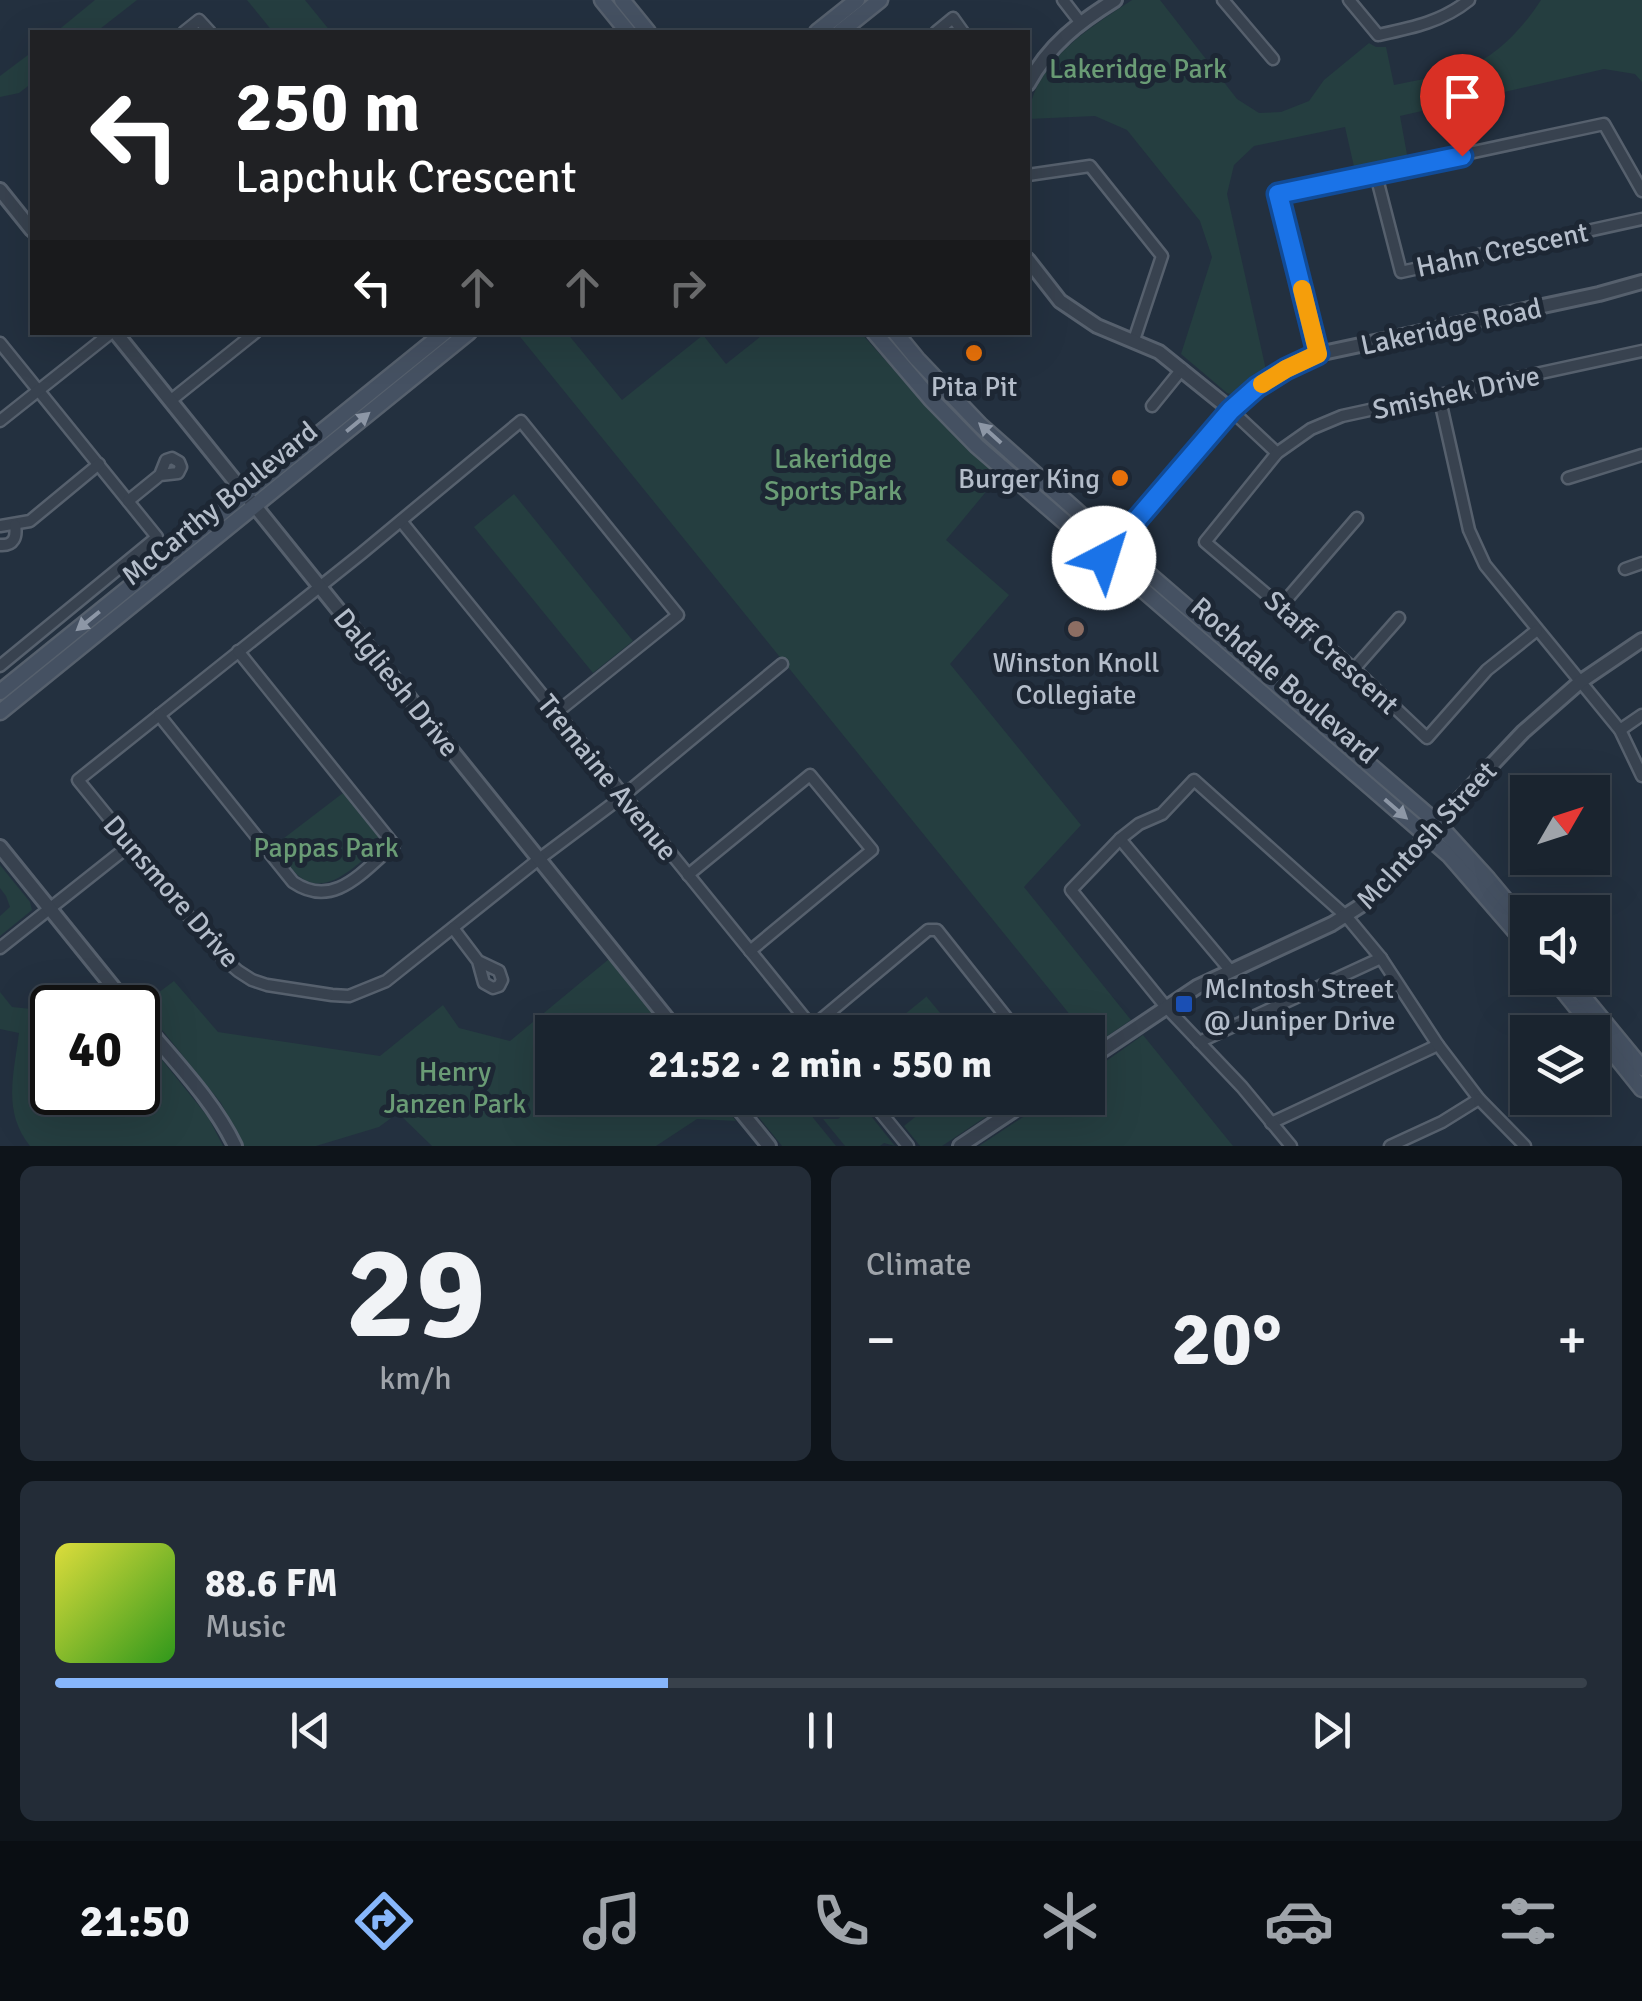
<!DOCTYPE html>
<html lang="en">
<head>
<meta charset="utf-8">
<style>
	body { margin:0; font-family:Signika,sans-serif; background:#232c37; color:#f1f3f6; height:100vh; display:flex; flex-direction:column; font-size:38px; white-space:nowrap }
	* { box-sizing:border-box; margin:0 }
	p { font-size:32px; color:#9fa4aa }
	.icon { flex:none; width:55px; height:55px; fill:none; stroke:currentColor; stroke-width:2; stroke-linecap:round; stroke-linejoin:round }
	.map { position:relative; height:1146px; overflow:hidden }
	.panel { display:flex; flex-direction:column; gap:20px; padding:20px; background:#0e141a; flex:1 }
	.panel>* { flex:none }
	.banner { position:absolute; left:30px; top:30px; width:1000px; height:305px; border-radius:0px; box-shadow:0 10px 40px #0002,0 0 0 2px #38414b; background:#202124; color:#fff; overflow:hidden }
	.needle { width:65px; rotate:51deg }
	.fabs { position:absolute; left:1510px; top:775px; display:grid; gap:20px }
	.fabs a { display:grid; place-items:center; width:100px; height:100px; border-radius:0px; background:#1a242f; box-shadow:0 10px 40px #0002,0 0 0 2px #38414b; font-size:50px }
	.speed { position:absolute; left:30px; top:985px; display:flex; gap:20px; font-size:50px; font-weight:700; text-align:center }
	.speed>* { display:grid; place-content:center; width:130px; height:130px; border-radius:50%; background:#1a242f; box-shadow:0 10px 40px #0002,0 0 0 2px #38414b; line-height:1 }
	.speed .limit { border:5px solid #111; border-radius:15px; background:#fff; color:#111 }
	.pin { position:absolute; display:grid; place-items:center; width:85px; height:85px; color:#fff; margin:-102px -42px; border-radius:50% 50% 50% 0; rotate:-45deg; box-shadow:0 0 10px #0007 }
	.pin .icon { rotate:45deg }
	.me { position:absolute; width:110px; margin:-55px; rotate:40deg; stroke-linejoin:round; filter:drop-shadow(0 0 8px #0008) }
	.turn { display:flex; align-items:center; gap:35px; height:210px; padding:0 40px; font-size:45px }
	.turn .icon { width:130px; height:130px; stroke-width:2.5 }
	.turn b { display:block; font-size:70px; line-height:85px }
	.lanes { display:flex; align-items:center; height:95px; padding:0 40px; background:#0003; justify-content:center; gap:50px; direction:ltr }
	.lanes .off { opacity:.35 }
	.big { font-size:75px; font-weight:700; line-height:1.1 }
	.panel .tile { flex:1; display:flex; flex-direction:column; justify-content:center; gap:15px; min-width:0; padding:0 35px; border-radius:15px; background:#232c37 }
	.panel .dial { align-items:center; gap:0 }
	.dial b { font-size:130px; line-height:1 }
	.song { display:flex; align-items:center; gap:30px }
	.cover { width:120px; height:120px; border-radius:15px; background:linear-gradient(135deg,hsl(60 70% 55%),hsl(110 70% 35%)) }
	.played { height:10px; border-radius:5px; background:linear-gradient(90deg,#87b6fb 40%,#38414b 40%) }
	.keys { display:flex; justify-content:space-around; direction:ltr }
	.heat { display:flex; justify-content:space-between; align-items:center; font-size:55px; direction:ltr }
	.panel .tiles { flex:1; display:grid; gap:20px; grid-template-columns:1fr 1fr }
	.tile:last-child { grid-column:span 2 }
	.trip { position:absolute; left:535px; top:1015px; width:570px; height:100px; border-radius:0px; background:#1a242f; box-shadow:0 10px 40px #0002,0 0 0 2px #38414b; font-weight:700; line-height:100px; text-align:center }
	.menu { display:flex; height:160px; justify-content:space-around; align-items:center; background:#0a0e13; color:#9fa4aa }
	.menu .icon { width:70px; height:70px }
	.menu .current { color:#87b6fb }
	.menu b { font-size:45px; color:#f1f3f6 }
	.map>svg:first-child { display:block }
	.green { fill:#253e40 }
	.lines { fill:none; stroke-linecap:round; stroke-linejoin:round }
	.minor-casing { stroke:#56606d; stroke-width:15 }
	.tertiary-casing { stroke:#56606d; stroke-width:18 }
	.secondary-casing { stroke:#56606d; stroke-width:19 }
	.minor { stroke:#38424f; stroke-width:10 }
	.tertiary { stroke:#38424f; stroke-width:12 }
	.secondary { stroke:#455162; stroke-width:14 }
	.oneway { fill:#8d97a6 }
	.route-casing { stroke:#114b97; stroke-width:25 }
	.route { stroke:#1a73e8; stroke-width:18 }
	.slow { stroke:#f59e0b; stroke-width:18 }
	.food-dot { fill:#e8710a; stroke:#1d2734; stroke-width:4 }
	.education-dot { fill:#8d6e63; stroke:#1d2734; stroke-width:4 }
	.transit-dot { fill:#1a4fb4; stroke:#1d2734; stroke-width:4 }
	.labels { text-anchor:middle; stroke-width:10; stroke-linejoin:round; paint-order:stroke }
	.park-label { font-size:28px; fill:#6a9c75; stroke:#1d2734 }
	.street-label { font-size:28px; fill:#b4bdca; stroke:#1d2734 }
	.poi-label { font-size:28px; fill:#b4bdca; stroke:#1d2734 }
</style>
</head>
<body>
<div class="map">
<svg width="1642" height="1146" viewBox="0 0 1642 1146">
	<rect width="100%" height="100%" fill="#23303f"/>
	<g class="green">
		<polygon points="95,0 137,0 96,32 56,32"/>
		<polygon points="247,0 305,0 331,32 273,32"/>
		<path d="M1132 0H1160L1237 99 1259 113 1281 112 1309 101 1324 80 1369 43 1376 47H1386L1394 85C1417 80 1442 77 1464 69 1496 57 1523 28 1541 0H1642V82L1635 74 1604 69 1400 116 1408 160 1355 171 1345 127 1254 146 1234 165 1227 194 1266 370 1233 395 1227 393 1181 354 1212 257 1200 221 1127 130 1095 116 1028 119C1034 61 1088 29 1132 0Z"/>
		<polygon points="32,52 32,83 19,93 0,97 0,76"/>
		<polygon points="517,333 567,333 622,400 703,335 726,364 765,333 861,333 922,401 999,476 946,540 1009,595 950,664 1081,825 1024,887 1131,1020 1094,1045 1088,1037 1088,1032 1084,1032"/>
		<polygon points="514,494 633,641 593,673 474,527"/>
		<path d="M343 793 377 835 380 841 377 848C358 863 327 898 300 877 290 869 282 854 275 845Z"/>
		<polygon points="0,865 30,902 32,910 0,936 0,916 10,907 6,896 0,888"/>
		<polygon points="609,959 667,1032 552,1032 552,1098 718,1098 736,1121 697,1119 656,1146 432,1146 398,1113 379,1127 316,1146 244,1146 221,1103 142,1005 174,981 218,1032 380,1056 443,1005 459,1028 510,1041"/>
		<path d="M0 992 12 1007 52 1011V1092H138V1030L208 1117 223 1146H30C2 1111 14 1074 19 1033L0 1029Z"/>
		<polygon points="926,996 956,1032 883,1032 926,997"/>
		<polygon points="1143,1035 1233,1146 979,1146 1052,1098 1088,1098 1088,1074"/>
		<polygon points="768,1098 797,1098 836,1146 782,1146 753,1110"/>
		<polygon points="933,1098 1009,1098 1011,1100 942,1146 920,1146 904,1126 935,1101"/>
		<polygon points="859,1101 895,1146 884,1143 880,1146 845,1146 823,1119 838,1119"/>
	</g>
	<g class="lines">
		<g class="minor-casing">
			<g id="minor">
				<polyline points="1063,0 1080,22"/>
				<polyline points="1223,0 1273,59"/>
				<path d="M1349 0 1378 35C1411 28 1442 22 1469 0"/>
				<polyline points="184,32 199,20 210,32"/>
				<polyline points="936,32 953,18 963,32"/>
				<polyline points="1028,175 1090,166 1162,256 1134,340"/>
				<polyline points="1376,175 1401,272 1642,219"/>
				<polyline points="0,343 157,537 0,666"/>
				<polyline points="1318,354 1278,194 1604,124 1642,191"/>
				<polyline points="1439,396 1469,530 1485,565 1620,730 1642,776"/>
				<polyline points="170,401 256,332"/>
				<polyline points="1152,406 1182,369"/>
				<polyline points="1231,410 1277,453"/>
				<polyline points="0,421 112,332"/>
				<polyline points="1568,478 1642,455"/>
				<polyline points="128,501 160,475 166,460 172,458 179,462 181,467 178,473 160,475"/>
				<polyline points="401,521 816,1032"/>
				<polyline points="0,526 30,521 99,464"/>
				<path d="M0 545C14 546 17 537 15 525"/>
				<polyline points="1625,569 1642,563"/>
				<polyline points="1281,606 1357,518"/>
				<polyline points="1537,630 1487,670 1427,738 1354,669 1205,542 1277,453 1311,429 1342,416 1642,351"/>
				<polyline points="1354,669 1399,618"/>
				<polyline points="556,713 678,615 521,421 362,553 78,780 221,956 238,971 252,980 267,985 332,995 349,996 386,981 539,859 623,796 782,664"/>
				<path d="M159 715 293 882C334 910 363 871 394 845L238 651"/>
				<polyline points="1620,730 1642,715"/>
				<polyline points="1120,839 1230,970"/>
				<polyline points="688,875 810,775 872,850 750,951"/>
				<polyline points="453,928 478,961 484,983 493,988 499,986 502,980 499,971 478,961"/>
				<polyline points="0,948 130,845"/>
				<polyline points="812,1027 928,930 937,930 1018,1032"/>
				<polyline points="1199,1042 1381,958"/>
				<polyline points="869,1098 908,1146"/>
				<polyline points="1271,1123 1438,1045"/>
				<polyline points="1291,1146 1242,1087 1166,1007 1071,890 1120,839 1139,824 1162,814 1194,780 1347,917 1381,958 1438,1045 1479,1099 1525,1146"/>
				<polyline points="1390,1146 1442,1122 1479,1099"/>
			</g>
		</g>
		<g class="tertiary-casing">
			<g id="tertiary">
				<path d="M1028 84C1049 45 1078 23 1115 0"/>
				<polyline points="0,190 32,230"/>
				<polyline points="1028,260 1060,301 1097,326 1159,352 1231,410"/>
				<polyline points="115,332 678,1032"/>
				<polyline points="1110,551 1231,410 1257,387 1286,369 1318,354 1599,294 1642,282"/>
				<polyline points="0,847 130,1008"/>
				<path d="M138 1017C171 1058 212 1098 235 1146"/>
				<polyline points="1088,1060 1197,987 1332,924 1365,903 1393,877 1437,823 1523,732 1580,682 1642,640"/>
				<polyline points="730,1098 769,1146"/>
				<polyline points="960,1146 1032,1098"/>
			</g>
		</g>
		<g class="secondary-casing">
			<g id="secondary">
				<polyline points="602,0 628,32"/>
				<polyline points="622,0 648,32"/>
				<polyline points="817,32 857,0"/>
				<polyline points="840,32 880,0"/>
				<polyline points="874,332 931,399 977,446 1449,855 1528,946"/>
				<polyline points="895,332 917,359 980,425 1115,545 1437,823 1488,879 1528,927"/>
				<polyline points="0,692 445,332"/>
				<polyline points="0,712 469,332"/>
				<polyline points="1553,978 1642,1089"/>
				<polyline points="1568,978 1642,1068"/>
			</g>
		</g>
		<use href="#minor" class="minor"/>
		<use href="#tertiary" class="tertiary"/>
		<use href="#secondary" class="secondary"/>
	</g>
	<defs><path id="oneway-solid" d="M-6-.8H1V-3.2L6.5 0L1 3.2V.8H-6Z" transform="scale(2.5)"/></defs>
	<g class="oneway">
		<use href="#oneway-solid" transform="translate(358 422) rotate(-39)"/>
		<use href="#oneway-solid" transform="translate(990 433) rotate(-138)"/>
		<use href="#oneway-solid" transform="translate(88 621) rotate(141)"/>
		<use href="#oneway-solid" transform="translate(1396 809) rotate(41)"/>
	</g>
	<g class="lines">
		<g class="route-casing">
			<polyline id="route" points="1104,558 1231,410 1257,387 1286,369 1318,354 1278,194 1462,156"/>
		</g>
		<use href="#route" class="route"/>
		<polyline class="slow" points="1262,384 1286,369 1318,354 1302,289"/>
	</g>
	<g class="food-dot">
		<circle cx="974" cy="353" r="10"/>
		<circle cx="1120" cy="478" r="10"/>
	</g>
	<circle class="education-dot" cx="1076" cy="629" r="10"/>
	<rect class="transit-dot" x="1174" y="994" width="20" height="20" rx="5"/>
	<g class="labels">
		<g class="park-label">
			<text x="1138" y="78">Lakeridge Park</text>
			<text x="833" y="468">Lakeridge<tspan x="833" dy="32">Sports Park</tspan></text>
			<text x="326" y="857">Pappas Park</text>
			<text x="455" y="1081">Henry<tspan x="455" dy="32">Janzen Park</tspan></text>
		</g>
		<g class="street-label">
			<text transform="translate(1502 249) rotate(-12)" y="10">Hahn Crescent</text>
			<text transform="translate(1451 326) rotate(-12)" y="10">Lakeridge Road</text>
			<text transform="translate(1456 392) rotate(-12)" y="10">Smishek Drive</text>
			<text transform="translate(219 503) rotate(-39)" y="10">McCarthy Boulevard</text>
			<text transform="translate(1332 652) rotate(42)" y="10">Staff Crescent</text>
			<text transform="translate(1285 680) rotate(41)" y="10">Rochdale Boulevard</text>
			<text transform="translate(397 682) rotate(51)" y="10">Dalgliesh Drive</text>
			<text transform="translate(608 777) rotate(51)" y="10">Tremaine Avenue</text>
			<text transform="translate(1426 835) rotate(-47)" y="10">McIntosh Street</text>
			<text transform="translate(172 891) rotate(49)" y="10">Dunsmore Drive</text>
		</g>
		<g class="poi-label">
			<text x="974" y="396">Pita Pit</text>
			<text x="1100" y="488" text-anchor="end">Burger King</text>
			<text x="1076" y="672">Winston Knoll<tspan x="1076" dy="32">Collegiate</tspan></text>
			<text x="1204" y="998" text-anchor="start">McIntosh Street<tspan x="1204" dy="32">@ Juniper Drive</tspan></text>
		</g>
	</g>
</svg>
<div class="fabs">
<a><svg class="needle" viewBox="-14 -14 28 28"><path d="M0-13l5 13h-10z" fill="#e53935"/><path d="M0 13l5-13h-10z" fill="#9fa4aa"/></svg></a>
<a><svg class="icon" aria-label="sound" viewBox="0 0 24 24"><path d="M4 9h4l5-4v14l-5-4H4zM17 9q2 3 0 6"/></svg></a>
<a><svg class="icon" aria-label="layers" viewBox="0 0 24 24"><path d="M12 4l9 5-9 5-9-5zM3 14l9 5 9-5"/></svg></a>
</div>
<div class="speed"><div class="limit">40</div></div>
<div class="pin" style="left:1462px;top:156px;background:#d93025"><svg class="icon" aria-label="arrive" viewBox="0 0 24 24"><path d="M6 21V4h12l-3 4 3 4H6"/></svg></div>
<svg class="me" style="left:1104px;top:558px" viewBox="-20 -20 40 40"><circle r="19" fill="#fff"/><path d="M0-13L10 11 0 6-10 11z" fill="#1a73e8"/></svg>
<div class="trip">21:52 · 2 min · 550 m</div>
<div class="banner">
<div class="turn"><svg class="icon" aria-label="left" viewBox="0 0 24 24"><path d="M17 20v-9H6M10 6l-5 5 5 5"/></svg><div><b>250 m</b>Lapchuk Crescent</div></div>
<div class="lanes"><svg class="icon" aria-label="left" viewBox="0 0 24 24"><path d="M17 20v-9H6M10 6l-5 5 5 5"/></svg><svg class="icon off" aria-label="ahead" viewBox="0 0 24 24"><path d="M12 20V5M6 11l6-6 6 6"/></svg><svg class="icon off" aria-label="ahead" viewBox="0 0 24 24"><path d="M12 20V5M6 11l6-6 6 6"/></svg><svg class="icon off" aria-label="right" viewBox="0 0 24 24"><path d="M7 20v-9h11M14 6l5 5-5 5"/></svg></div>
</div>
</div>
<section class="panel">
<div class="tiles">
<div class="tile dial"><b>29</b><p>km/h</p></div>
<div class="tile"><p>Climate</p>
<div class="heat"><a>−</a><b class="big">20°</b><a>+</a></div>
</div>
<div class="tile">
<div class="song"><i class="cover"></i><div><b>88.6 FM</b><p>Music</p></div></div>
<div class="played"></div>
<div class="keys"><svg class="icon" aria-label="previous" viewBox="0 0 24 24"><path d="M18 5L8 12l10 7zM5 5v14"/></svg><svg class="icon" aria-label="pause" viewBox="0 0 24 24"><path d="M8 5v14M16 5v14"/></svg><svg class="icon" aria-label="next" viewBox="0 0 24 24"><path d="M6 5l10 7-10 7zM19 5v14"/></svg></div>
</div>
</div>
</section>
<nav class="menu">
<b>21:50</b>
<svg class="icon current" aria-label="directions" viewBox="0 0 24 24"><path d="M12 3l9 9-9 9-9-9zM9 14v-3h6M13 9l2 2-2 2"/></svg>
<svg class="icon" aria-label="music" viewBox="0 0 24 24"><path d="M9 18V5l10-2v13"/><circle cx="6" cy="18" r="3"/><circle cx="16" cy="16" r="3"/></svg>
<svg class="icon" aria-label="phone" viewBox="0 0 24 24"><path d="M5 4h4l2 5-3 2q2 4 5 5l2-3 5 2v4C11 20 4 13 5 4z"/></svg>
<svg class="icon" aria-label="climate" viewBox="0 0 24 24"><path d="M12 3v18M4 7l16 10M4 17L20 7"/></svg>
<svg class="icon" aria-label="car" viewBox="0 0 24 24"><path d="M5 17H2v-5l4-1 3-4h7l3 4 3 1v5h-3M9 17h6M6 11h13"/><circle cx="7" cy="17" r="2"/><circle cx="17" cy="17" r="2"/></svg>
<svg class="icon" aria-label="filters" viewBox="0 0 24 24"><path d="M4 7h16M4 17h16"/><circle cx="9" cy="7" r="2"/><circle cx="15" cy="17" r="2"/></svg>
</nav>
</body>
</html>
